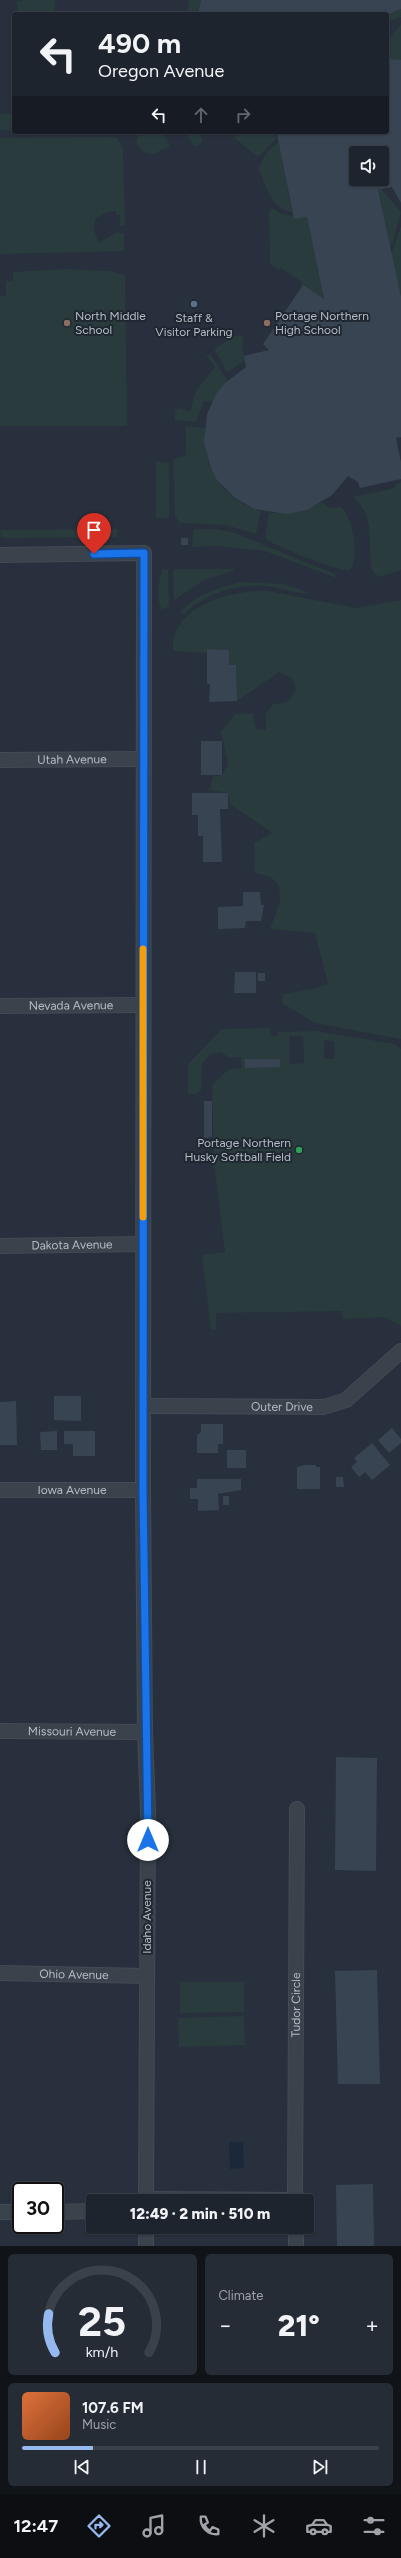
<!DOCTYPE html>
<html lang="en">
<head>
<meta charset="utf-8">
<style>
	body { margin:0; font-family:Figtree,sans-serif; background:#252c35; color:#f1f3f6; height:100vh; display:flex; flex-direction:column; font-size:15px; white-space:nowrap }
	* { box-sizing:border-box; margin:0 }
	p { font-size:13px; color:#a0a4aa }
	.icon { flex:none; width:22px; height:22px; fill:none; stroke:currentColor; stroke-width:2; stroke-linecap:round; stroke-linejoin:round }
	.map { position:relative; height:2246px; overflow:hidden }
	.sheet { display:flex; flex-direction:column; gap:8px; padding:8px; background:#101419; flex:1 }
	.sheet>* { flex:none }
	.top-card { position:absolute; left:12px; top:12px; width:377px; height:122px; border-radius:4px; box-shadow:0 1px 3px #0004,0 0 0 1px #3b4149; background:#1d242d; color:#f1f3f6; overflow:hidden }
	.tools { position:absolute; left:349px; top:146px; display:grid; gap:8px }
	.tools a { display:grid; place-items:center; width:40px; height:40px; border-radius:4px; background:#1d242d; box-shadow:0 1px 3px #0004,0 0 0 1px #3b4149; font-size:20px }
	.speed { position:absolute; left:12px; top:2182px; display:flex; gap:8px; font-size:20px; font-weight:700; text-align:center }
	.speed>* { display:grid; place-content:center; width:52px; height:52px; border-radius:50%; background:#1d242d; box-shadow:0 1px 3px #0004,0 0 0 1px #3b4149; line-height:1 }
	.speed .limit { border:2px solid #111; border-radius:6px; background:#fff; color:#111 }
	.pin { position:absolute; display:grid; place-items:center; width:34px; height:34px; color:#fff; margin:-41px -17px; border-radius:50% 50% 50% 0; rotate:-45deg; box-shadow:0 0 4px #0007 }
	.pin .icon { rotate:45deg }
	.me { position:absolute; width:44px; margin:-22px; rotate:0deg; stroke-linejoin:round; filter:drop-shadow(0 0 3px #0008) }
	.turn { display:flex; align-items:center; gap:14px; height:84px; padding:0 20px; font-size:18px }
	.turn .icon { width:52px; height:52px; stroke-width:2.5 }
	.turn b { display:block; font-size:28px; line-height:34px }
	.lanes { display:flex; align-items:center; height:38px; padding:0 20px; background:#0003; justify-content:center; gap:20px; direction:ltr }
	.lanes .off { opacity:.35 }
	.big { font-size:30px; font-weight:800; line-height:1.1 }
	.sheet .widget { flex:1; display:flex; flex-direction:column; justify-content:center; gap:6px; min-width:0; padding:0 14px; border-radius:6px; background:#252c35 }
	.sheet .dial { align-items:center; gap:0 }
	.dial svg { height:104px; overflow:visible; fill:none; stroke:#3b4149; stroke-width:7; stroke-linecap:round; text-anchor:middle }
	.dial text { fill:#f1f3f6; stroke:none }
	.song { display:flex; align-items:center; gap:12px }
	.cover { width:48px; height:48px; border-radius:6px; background:linear-gradient(135deg,hsl(20 70% 55%),hsl(20 70% 35%)) }
	.played { height:4px; border-radius:2px; background:linear-gradient(90deg,#95b9ee 20%,#3b4149 20%) }
	.keys { display:flex; justify-content:space-around; direction:ltr }
	.heat { display:flex; justify-content:space-between; align-items:center; font-size:22px; direction:ltr }
	.sheet .tiles { flex:1; display:grid; gap:8px; grid-template-columns:1fr 1fr }
	.widget:last-child { grid-column:span 2 }
	.trip { position:absolute; left:86px; top:2194px; width:228px; height:40px; border-radius:4px; background:#1d242d; box-shadow:0 1px 3px #0004,0 0 0 1px #3b4149; font-weight:800; line-height:40px; text-align:center }
	.menu { display:flex; height:64px; justify-content:space-around; align-items:center; background:#0c0e12; color:#a0a4aa }
	.menu .icon { width:28px; height:28px }
	.menu .on { color:#95b9ee }
	.menu b { font-size:18px; color:#f1f3f6 }
	.map>svg:first-child { display:block }
	.green { fill:#293b3d; fill-rule:evenodd }
	.water { fill:#1b2839 }
	.building { fill:#394452; fill-rule:evenodd }
	.lines { fill:none; stroke-linecap:round; stroke-linejoin:round }
	.minor-casing { stroke:#434b55; stroke-width:16 }
	.minor { stroke:#3a424c; stroke-width:14 }
	.route-casing { stroke:#114b97; stroke-width:10 }
	.route { stroke:#1a73e8; stroke-width:7 }
	.slow { stroke:#f59e0b; stroke-width:7 }
	.service-dot { fill:#5c6f8a; stroke:#1f2731; stroke-width:1.5 }
	.education-dot { fill:#8d6e63; stroke:#1f2731; stroke-width:1.5 }
	.leisure-dot { fill:#2e9e5b; stroke:#1f2731; stroke-width:1.5 }
	.labels { text-anchor:middle; stroke-width:4; stroke-linejoin:round; paint-order:stroke }
	.poi-label { font-size:12px; fill:#b6bdc7; stroke:#1f2731; text-anchor:start }
	.street-label { font-size:12px; fill:#b6bdc7; stroke:#1f2731 }
</style>
</head>
<body>
<div class="map">
<svg width="401" height="2246" viewBox="0 0 401 2246">
	<rect width="100%" height="100%" fill="#27303c"/>
	<g class="green">
		<polygon points="24,0 55,0 54,14 18,14 17,2"/>
		<polygon points="189,0 201,0 197,14 187,14"/>
		<polygon points="401,9 401,17 387,22 387,15"/>
		<polygon points="401,24 401,60 388,60 387,72 387,42"/>
		<rect x="0" y="114" width="14" height="16"/>
		<polygon points="139,132 162,132 170,146 153,154 143,152 136,143"/>
		<polygon points="186,132 199,134 202,140 201,144 194,147"/>
		<polygon points="236,132 289,132 276,135 277,138 259,156 256,156 235,138"/>
		<polygon points="115,137 121,143 123,150 125,225 119,225 121,215 116,215 116,211 105,213 95,219 94,231 99,243 116,233 124,233 124,251 0,254 0,138"/>
		<path d="M279 142 292 212C271 210 266 185 258 168L268 151Z"/>
		<polygon points="378,190 382,190 401,212 392,245 389,245"/>
		<polygon points="272,208 282,214 293,216 294,219 307,217 324,299 300,284 302,282 281,268 279,270 270,264 269,210"/>
		<polygon points="401,226 401,297 400,297 391,255"/>
		<polygon points="64,269 110,271 125,275 127,426 0,426 0,296 6,296 6,281 13,281 13,272"/>
		<polygon points="237,335 244,337 242,345 245,361 227,372 214,349"/>
		<polygon points="206,355 211,355 228,381 212,402 204,401 196,422 175,420 175,410 179,408 190,411 196,391 215,367"/>
		<path d="M186 426 205 428C206 437 205 447 207 456 211 481 236 505 261 511L256 534 226 525 180 523 175 516 173 460 186 455Z"/>
		<polygon points="156,461 169,463 169,515 166,518 156,518"/>
		<path d="M401 482V570L380 577 374 573 371 567C368 542 375 514 353 497L395 488 396 484Z"/>
		<path d="M323 502 329 508 341 507C353 517 360 558 350 570 339 572 271 545 265 538L269 513 298 512Z"/>
		<polygon points="118,529 116,537 9,538 1,537 0,530"/>
		<polygon points="195,529 216,529 232,532 335,574 337,578 265,551 217,546 192,547 193,532"/>
		<path d="M163 569H168L169 606 162 610C157 607 158 574 163 569Z"/>
		<polygon points="173,569 233,569 234,571 204,580 174,600"/>
		<path d="M243 582 284 584 309 593C297 594 285 589 273 587 242 582 207 592 184 614L180 612C196 595 220 586 243 582Z"/>
		<path d="M269 591 356 608 401 600V1039L315 1023 282 1003 283 994 317 988 328 984 315 933 270 929 280 902 279 885 271 877 255 873 254 843 272 833 230 804 228 793 210 790 212 777 222 775 228 764 221 732 235 714 253 713 256 729 266 730V714L273 704C286 704 291 700 296 689L292 678 279 672 237 701 236 665H229L228 650 208 649V653L173 651C170 605 233 589 269 591Z"/>
		<path d="M270 1028 271 1036H278V1032L316 1031 395 1044 401 1049V1326L385 1317 343 1319 342 1311 216 1313V1329L211 1330 202 1255 225 1252 214 1163 212 1085 229 1069 242 1068 241 1057H228L221 1052 211 1054 202 1064 201 1090 197 1094H188V1064L222 1029ZM289 1036H303L304 1063 289 1064ZM324 1040 334 1041 335 1059H324ZM245 1059H280V1067L245 1068Z"/>
		<polygon points="180,1982 244,1982 244,2012 180,2013"/>
		<polygon points="244,2016 245,2045 179,2047 178,2018"/>
	</g>
	<polygon class="water" points="229,2142 243,2142 244,2168 230,2169"/>
	<g class="building">
		<polygon points="201,0 401,0 401,9 387,15 198,14"/>
		<path d="M388 59 401 60V203L392 187 378 190 401 297V437L396 438 401 462V479L360 488 358 482 348 476 332 495 307 510 287 514 254 509 235 498 217 480 211 469 204 443 207 414 216 394 224 384 246 367 244 356 269 350 263 344 303 285 324 299 307 217 294 219 277 134 289 132H387ZM356 153H382V179H356Z"/>
		<rect x="181" y="538" width="7" height="7"/>
		<polygon points="207,649 229,650 229,665 236,665 237,701 209,702 210,684 207,684"/>
		<rect x="201" y="741" width="21" height="34"/>
		<polygon points="192,793 228,793 228,809 220,809 222,862 203,862 203,836 198,836 198,815 192,815"/>
		<polygon points="243,892 260,892 261,905 264,905 261,921 246,921 245,928 218,929 218,907 243,906"/>
		<polygon points="235,972 256,972 256,993 234,993"/>
		<rect x="258" y="973" width="7" height="8"/>
		<polygon points="245,1059 280,1059 280,1067 245,1068"/>
		<polygon points="204,1101 212,1101 212,1137 204,1138"/>
		<polygon points="54,1396 81,1396 81,1421 54,1420"/>
		<polygon points="16,1401 17,1445 0,1445 0,1402"/>
		<polygon points="201,1424 223,1424 223,1444 218,1444 218,1453 197,1453 197,1435 201,1432"/>
		<polygon points="392,1428 401,1439 401,1443 389,1453 378,1440"/>
		<polygon points="57,1431 57,1450 41,1450 40,1432"/>
		<polygon points="64,1431 95,1431 95,1456 73,1456 73,1444 64,1444"/>
		<polygon points="372,1443 390,1465 372,1480 365,1472 359,1477 351,1467 357,1462 354,1458"/>
		<rect x="227" y="1450" width="19" height="18"/>
		<polygon points="305,1465 316,1465 316,1467 320,1467 320,1489 297,1489 297,1467"/>
		<polygon points="336,1477 343,1477 344,1487 336,1487"/>
		<polygon points="197,1479 241,1479 241,1490 218,1494 219,1510 198,1511 198,1499 190,1499 190,1488 197,1488"/>
		<rect x="223" y="1496" width="6" height="9"/>
		<polygon points="336,1757 377,1758 376,1871 335,1870"/>
		<polygon points="377,1970 380,2084 338,2084 335,1971"/>
		<polygon points="373,2184 374,2246 337,2246 336,2185"/>
	</g>
	<g class="lines">
		<g class="minor-casing">
			<g id="minor">
				<polyline points="0,555 144,553 143,1490 145,1732 148,1810 146,2201"/>
				<path id="s1" d="M0 760 144 759"/>
				<path id="s2" d="M0 1006 142 1005"/>
				<path id="s3" d="M0 1246 143 1244"/>
				<path id="s4" d="M144 1406 324 1407 346 1400 401 1351"/>
				<path id="s5" d="M0 1490H143"/>
				<path id="s6" d="M0 1731 145 1732"/>
				<path id="s7" d="M0 1973 147 1976"/>
				<polyline points="146,2199 295,2200"/>
				<path id="s8" d="M295 2201 297 1809"/>
				<polyline points="0,2212 21,2212"/>
				<polyline points="55,2212 93,2211"/>
				<polyline points="296,2227 296,2246"/>
				<polyline points="146,2246 146,2227"/>
			</g>
		</g>
		<use href="#minor" class="minor"/>
	</g>
	<g class="lines">
		<g class="route-casing">
			<polyline id="route" points="94,554 144,553 143,1490 148,1840"/>
		</g>
		<use href="#route" class="route"/>
		<polyline class="slow" points="143,949 143,1217"/>
	</g>
	<circle class="service-dot" cx="194" cy="304" r="4"/>
	<g class="education-dot">
		<circle cx="67" cy="323" r="4"/>
		<circle cx="267" cy="323" r="4"/>
	</g>
	<circle class="leisure-dot" cx="299" cy="1150" r="4"/>
	<g class="labels">
		<g class="poi-label">
			<text x="75" y="320">North Middle<tspan x="75" dy="14">School</tspan></text>
			<text x="275" y="320">Portage Northern<tspan x="275" dy="14">High School</tspan></text>
			<text x="194" y="322" text-anchor="middle">Staff &amp;<tspan x="194" dy="14">Visitor Parking</tspan></text>
			<text x="291" y="1147" text-anchor="end">Portage Northern<tspan x="291" dy="14">Husky Softball Field</tspan></text>
		</g>
		<g class="street-label">
			<text dy="4" stroke="none"><textPath href="#s1" startOffset="72">Utah Avenue</textPath></text>
			<text dy="4" stroke="none"><textPath href="#s2" startOffset="71">Nevada Avenue</textPath></text>
			<text dy="4" stroke="none"><textPath href="#s3" startOffset="72">Dakota Avenue</textPath></text>
			<text dy="4" stroke="none"><textPath href="#s4" startOffset="138">Outer Drive</textPath></text>
			<text dy="4" stroke="none"><textPath href="#s5" startOffset="72">Iowa Avenue</textPath></text>
			<text dy="4" stroke="none"><textPath href="#s6" startOffset="72">Missouri Avenue</textPath></text>
			<text transform="translate(147 1917) rotate(-90)" y="4">Idaho Avenue</text>
			<text dy="4" stroke="none"><textPath href="#s7" startOffset="74">Ohio Avenue</textPath></text>
			<text dy="4" stroke="none"><textPath href="#s8" startOffset="196">Tudor Circle</textPath></text>
		</g>
	</g>
</svg>
<div class="tools">
<a><svg class="icon" aria-label="sound" viewBox="0 0 24 24"><path d="M4 9h4l5-4v14l-5-4H4zM17 9q2 3 0 6"/></svg></a>
</div>
<div class="speed"><div class="limit">30</div></div>
<div class="pin" style="left:94px;top:554px;background:#d93025"><svg class="icon" aria-label="arrive" viewBox="0 0 24 24"><path d="M6 21V4h12l-3 4 3 4H6"/></svg></div>
<svg class="me" style="left:148px;top:1840px" viewBox="-20 -20 40 40"><circle r="19" fill="#fff"/><path d="M0-13L10 11 0 6-10 11z" fill="#1a73e8"/></svg>
<div class="trip">12:49 · 2 min · 510 m</div>
<div class="top-card">
<div class="turn"><svg class="icon" aria-label="left" viewBox="0 0 24 24"><path d="M17 20v-9H6M10 6l-5 5 5 5"/></svg><div><b>490 m</b>Oregon Avenue</div></div>
<div class="lanes"><svg class="icon" aria-label="left" viewBox="0 0 24 24"><path d="M17 20v-9H6M10 6l-5 5 5 5"/></svg><svg class="icon off" aria-label="ahead" viewBox="0 0 24 24"><path d="M12 20V5M6 11l6-6 6 6"/></svg><svg class="icon off" aria-label="right" viewBox="0 0 24 24"><path d="M7 20v-9h11M14 6l5 5-5 5"/></svg></div>
</div>
</div>
<section class="sheet">
<div class="tiles">
<div class="widget dial"><svg viewBox="0 0 100 80">
<path d="M14 69A42 42 0 1 1 86 69"/>
<path d="M14 69A42 42 0 0 1 9 39" stroke="#95b9ee"/>
<text x="50" y="56" font-size="32" font-weight="700">25</text>
<text x="50" y="72" font-size="11">km/h</text>
</svg></div>
<div class="widget"><p>Climate</p>
<div class="heat"><a>−</a><b class="big">21°</b><a>+</a></div>
</div>
<div class="widget">
<div class="song"><i class="cover"></i><div><b>107.6 FM</b><p>Music</p></div></div>
<div class="played"></div>
<div class="keys"><svg class="icon" aria-label="previous" viewBox="0 0 24 24"><path d="M18 5L8 12l10 7zM5 5v14"/></svg><svg class="icon" aria-label="pause" viewBox="0 0 24 24"><path d="M8 5v14M16 5v14"/></svg><svg class="icon" aria-label="next" viewBox="0 0 24 24"><path d="M6 5l10 7-10 7zM19 5v14"/></svg></div>
</div>
</div>
</section>
<nav class="menu">
<b>12:47</b>
<svg class="icon on" aria-label="directions" viewBox="0 0 24 24"><path d="M12 3l9 9-9 9-9-9zM9 14v-3h6M13 9l2 2-2 2"/></svg>
<svg class="icon" aria-label="music" viewBox="0 0 24 24"><path d="M9 18V5l10-2v13"/><circle cx="6" cy="18" r="3"/><circle cx="16" cy="16" r="3"/></svg>
<svg class="icon" aria-label="phone" viewBox="0 0 24 24"><path d="M5 4h4l2 5-3 2q2 4 5 5l2-3 5 2v4C11 20 4 13 5 4z"/></svg>
<svg class="icon" aria-label="climate" viewBox="0 0 24 24"><path d="M12 3v18M4 7l16 10M4 17L20 7"/></svg>
<svg class="icon" aria-label="car" viewBox="0 0 24 24"><path d="M5 17H2v-5l4-1 3-4h7l3 4 3 1v5h-3M9 17h6M6 11h13"/><circle cx="7" cy="17" r="2"/><circle cx="17" cy="17" r="2"/></svg>
<svg class="icon" aria-label="filters" viewBox="0 0 24 24"><path d="M4 7h16M4 17h16"/><circle cx="9" cy="7" r="2"/><circle cx="15" cy="17" r="2"/></svg>
</nav>
</body>
</html>
